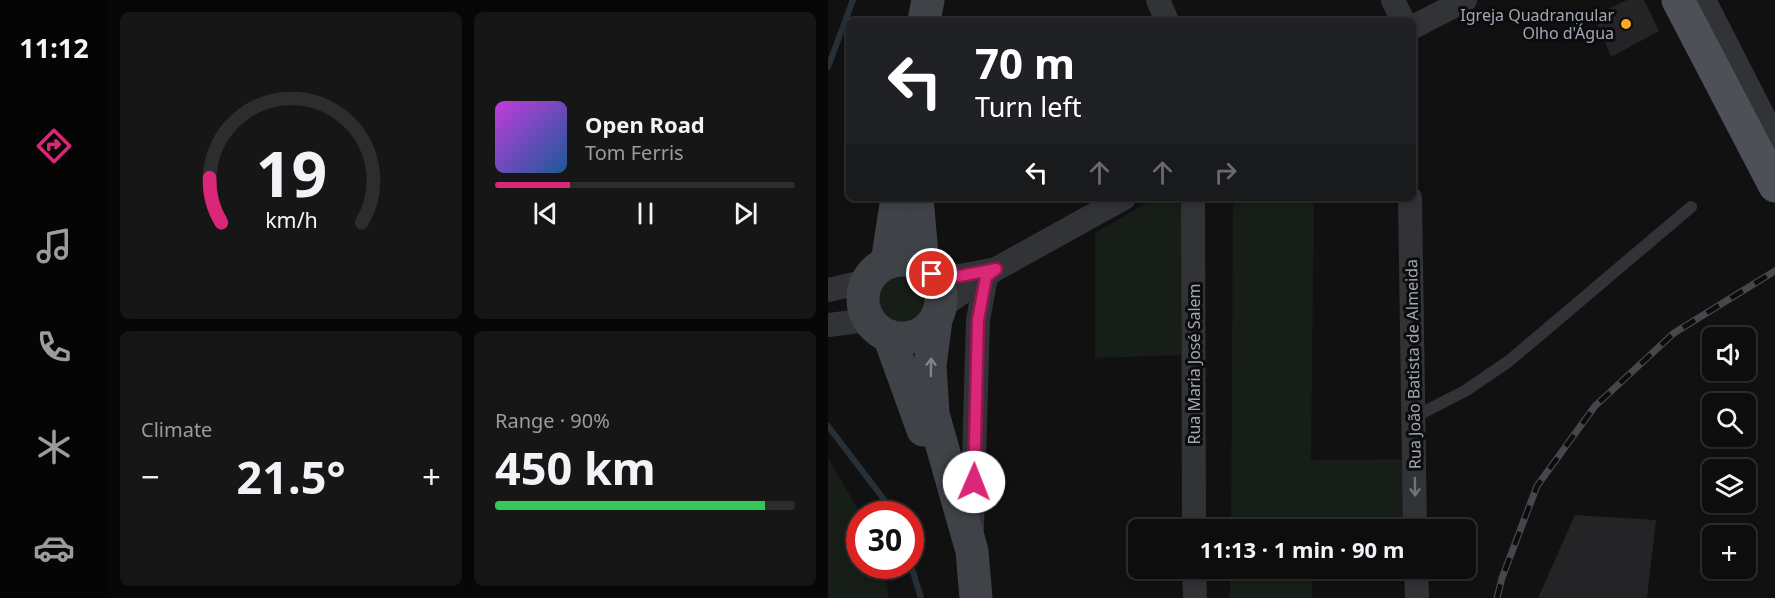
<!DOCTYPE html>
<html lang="en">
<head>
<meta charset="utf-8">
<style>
	body { margin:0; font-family:"Noto Sans",sans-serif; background:#161617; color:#f1f3f6; height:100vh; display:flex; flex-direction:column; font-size:22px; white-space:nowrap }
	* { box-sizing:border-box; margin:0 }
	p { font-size:20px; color:#9a9c9e }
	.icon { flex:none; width:33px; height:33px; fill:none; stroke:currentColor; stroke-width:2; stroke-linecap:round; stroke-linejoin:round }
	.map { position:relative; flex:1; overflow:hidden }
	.side { display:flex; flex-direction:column; gap:12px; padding:12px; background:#070708; width:720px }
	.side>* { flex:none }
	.guide { position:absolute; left:18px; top:18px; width:570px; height:183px; border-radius:9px; box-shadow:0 3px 9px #0003,0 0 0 2px #2d2d2e; background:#202124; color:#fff; overflow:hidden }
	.tools { position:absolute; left:874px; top:327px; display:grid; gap:12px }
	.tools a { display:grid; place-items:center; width:54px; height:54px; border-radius:9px; background:#0d0d0e; box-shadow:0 3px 9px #0003,0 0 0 2px #2d2d2e; font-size:30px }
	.speed { position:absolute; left:18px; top:501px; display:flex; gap:12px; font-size:30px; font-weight:700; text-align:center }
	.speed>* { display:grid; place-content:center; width:78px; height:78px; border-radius:50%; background:#0d0d0e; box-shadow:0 3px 9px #0003,0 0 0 2px #2d2d2e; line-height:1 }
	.speed .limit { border:9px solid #d22; background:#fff; color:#111 }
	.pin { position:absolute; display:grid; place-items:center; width:51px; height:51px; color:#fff; margin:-26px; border:3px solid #fff; border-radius:50%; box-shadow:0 2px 6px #0007 }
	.me { position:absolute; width:66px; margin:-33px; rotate:1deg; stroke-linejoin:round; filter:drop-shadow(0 0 4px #0008) }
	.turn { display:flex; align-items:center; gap:21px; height:126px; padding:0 30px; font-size:27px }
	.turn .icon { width:78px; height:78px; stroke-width:2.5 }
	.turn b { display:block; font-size:42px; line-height:51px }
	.lanes { display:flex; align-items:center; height:57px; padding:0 30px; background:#0003; justify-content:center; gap:30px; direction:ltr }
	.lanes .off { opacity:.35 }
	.big { font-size:45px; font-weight:700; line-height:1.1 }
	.side .widget { flex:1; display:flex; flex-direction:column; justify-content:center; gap:9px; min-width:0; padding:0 21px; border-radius:9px; background:#161617 }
	.side .dial { align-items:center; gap:0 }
	.dial svg { height:156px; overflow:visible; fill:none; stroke:#2d2d2e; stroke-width:7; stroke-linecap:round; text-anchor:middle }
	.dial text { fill:#f1f3f6; stroke:none }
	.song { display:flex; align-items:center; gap:18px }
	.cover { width:72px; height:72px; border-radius:9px; background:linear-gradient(135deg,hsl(290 70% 55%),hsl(210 70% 35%)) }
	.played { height:6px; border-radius:3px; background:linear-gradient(90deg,#db2777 25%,#2d2d2e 25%) }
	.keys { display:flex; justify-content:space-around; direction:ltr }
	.heat { display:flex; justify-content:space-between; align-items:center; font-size:33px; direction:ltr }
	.charge { height:9px; border-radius:4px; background:linear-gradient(90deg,#34c759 90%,#2d2d2e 0) }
	.side .tiles { flex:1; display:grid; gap:12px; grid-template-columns:repeat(2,1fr) }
	.trip { position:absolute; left:300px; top:519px; width:348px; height:60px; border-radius:9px; background:#0d0d0e; box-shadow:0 3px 9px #0003,0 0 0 2px #2d2d2e; font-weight:700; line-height:60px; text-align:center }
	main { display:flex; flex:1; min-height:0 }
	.tabs { display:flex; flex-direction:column; width:108px; justify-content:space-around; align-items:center; background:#050506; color:#9a9c9e }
	.tabs .icon { width:42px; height:42px }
	.tabs .on { color:#db2777 }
	.tabs b { font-size:27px; color:#f1f3f6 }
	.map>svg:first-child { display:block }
	.green { fill:#171d17 }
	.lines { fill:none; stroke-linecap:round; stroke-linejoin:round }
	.stream { stroke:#273036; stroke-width:6 }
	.building { fill:#242426 }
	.service { stroke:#323337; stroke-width:12 }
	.minor { stroke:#323337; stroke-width:24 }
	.secondary { stroke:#3f4247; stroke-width:33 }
	.primary { stroke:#4d5056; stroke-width:33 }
	.rail-casing { stroke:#44474c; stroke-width:7 }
	.rail { stroke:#0c0c0d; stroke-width:4.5; stroke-dasharray:14; stroke-linecap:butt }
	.oneway { stroke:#7f848e }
	.oneway2 { stroke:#6f737c }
	.route-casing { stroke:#8e194d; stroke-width:15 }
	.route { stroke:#db2777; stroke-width:10 }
	.poi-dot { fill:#f9a722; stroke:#0c0c0d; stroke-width:2 }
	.labels { text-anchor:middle; stroke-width:6; stroke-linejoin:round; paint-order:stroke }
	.poi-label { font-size:16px; fill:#a1a8b4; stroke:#0c0c0d; text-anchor:end }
	.street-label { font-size:16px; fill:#a1a8b4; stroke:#0c0c0d }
</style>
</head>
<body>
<main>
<nav class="tabs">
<b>11:12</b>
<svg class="icon on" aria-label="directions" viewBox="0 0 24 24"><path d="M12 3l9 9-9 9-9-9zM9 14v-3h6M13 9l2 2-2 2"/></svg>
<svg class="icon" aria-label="music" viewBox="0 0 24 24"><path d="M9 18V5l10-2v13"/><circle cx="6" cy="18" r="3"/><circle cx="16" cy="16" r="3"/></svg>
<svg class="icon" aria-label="phone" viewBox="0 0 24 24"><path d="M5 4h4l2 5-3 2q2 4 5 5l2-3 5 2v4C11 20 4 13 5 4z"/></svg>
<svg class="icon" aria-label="climate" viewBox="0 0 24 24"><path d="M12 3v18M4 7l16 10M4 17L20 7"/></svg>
<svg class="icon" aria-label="car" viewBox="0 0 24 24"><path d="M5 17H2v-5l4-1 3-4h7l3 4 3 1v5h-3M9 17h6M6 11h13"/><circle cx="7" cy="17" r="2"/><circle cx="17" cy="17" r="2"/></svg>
</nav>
<section class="side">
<div class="tiles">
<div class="widget dial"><svg viewBox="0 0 100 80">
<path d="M14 69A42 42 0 1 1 86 69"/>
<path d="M14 69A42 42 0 0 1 8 46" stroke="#db2777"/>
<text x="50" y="56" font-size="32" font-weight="700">19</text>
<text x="50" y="72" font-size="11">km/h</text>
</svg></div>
<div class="widget">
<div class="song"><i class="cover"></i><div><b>Open Road</b><p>Tom Ferris</p></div></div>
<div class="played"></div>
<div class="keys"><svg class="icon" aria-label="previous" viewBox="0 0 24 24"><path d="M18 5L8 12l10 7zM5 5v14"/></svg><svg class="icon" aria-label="pause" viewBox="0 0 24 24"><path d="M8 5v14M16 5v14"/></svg><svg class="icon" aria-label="next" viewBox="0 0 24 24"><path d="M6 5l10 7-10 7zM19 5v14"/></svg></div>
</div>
<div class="widget"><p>Climate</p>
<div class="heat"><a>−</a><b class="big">21.5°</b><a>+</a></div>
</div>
<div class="widget"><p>Range · 90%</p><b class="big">450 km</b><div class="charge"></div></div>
</div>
</section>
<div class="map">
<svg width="947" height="598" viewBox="0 0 947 598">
	<rect width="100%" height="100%" fill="#111112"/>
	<g class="green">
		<polygon points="327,198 353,198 353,355 267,358 267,233"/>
		<polygon points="405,198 486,198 483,460 580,459 574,529 485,525 485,529 403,530"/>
		<circle cx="74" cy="299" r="31"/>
		<polygon points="0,458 33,514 32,514 32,566 56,566 61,598 0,598"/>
		<rect x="402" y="569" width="82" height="29"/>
	</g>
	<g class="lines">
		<g class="stream">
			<polyline points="0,67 25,0"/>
			<polyline points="0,426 67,514"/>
			<polyline points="82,562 93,598"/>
		</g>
	</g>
	<g class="building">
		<polygon points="799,0 816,0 831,31 783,57 766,16"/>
		<polygon points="747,515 828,520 819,598 710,598"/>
	</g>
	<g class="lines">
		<polyline class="service" points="586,417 637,391 681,361 863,207"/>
		<g class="minor">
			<polyline points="330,0 339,21"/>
			<polyline points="565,0 575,21"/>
			<polyline points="876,0 947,139"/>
			<polyline points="585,27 637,0"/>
			<polyline points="365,198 366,530"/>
			<polyline points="582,198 587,530"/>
			<polyline points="104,274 132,276 163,270"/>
			<polyline points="0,290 39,281"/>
			<polyline points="112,308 168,269 296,198"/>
			<polyline points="0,325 40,320"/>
			<polyline points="144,528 150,320 158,277"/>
			<polyline points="366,568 367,598"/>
			<polyline points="588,568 589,598"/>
		</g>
		<g class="secondary">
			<polyline points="96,21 100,0"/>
			<polyline points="89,198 95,266"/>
			<circle cx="74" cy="299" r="39"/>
			<polyline points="59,263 69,198"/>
			<polyline points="108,320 102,365 105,414 144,551 148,598"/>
			<polyline points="61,336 95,430"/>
		</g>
		<polyline class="primary" points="850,0 947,186"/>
		<g class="rail-casing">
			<polyline id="rail" points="669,598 674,578 709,486 767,406 846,333 947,271"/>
		</g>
		<use href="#rail" class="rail"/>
	</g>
	<defs><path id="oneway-shaft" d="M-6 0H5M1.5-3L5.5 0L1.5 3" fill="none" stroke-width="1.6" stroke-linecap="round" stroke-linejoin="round" transform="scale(1.5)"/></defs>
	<use class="oneway" href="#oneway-shaft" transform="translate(103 367) rotate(-89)"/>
	<use class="oneway2" href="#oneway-shaft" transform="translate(587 487) rotate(89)"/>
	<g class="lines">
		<g class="route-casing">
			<polyline id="route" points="104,274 132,276 168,269 158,277 150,320 146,482"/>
		</g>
		<use href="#route" class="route"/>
	</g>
	<circle class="poi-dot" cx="798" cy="24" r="6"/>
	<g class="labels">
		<g class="poi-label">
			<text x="786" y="21">Igreja Quadrangular<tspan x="786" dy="18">Olho d'Água</tspan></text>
		</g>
		<g class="street-label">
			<text transform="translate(366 364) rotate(-90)" y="6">Rua Maria José Salem</text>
			<text transform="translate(585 364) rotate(-91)" y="6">Rua João Batista de Almeida</text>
		</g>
	</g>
</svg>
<div class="tools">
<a><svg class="icon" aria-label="sound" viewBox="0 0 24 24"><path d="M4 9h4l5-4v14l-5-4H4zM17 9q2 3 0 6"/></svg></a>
<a><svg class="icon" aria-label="search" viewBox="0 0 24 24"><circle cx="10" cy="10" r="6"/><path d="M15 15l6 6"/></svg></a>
<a><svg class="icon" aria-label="layers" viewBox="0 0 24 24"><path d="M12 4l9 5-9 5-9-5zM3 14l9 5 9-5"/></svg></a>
<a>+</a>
</div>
<div class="speed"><div class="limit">30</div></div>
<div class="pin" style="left:104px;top:274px;background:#d93025"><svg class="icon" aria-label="arrive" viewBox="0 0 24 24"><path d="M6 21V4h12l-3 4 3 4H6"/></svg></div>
<svg class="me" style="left:146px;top:482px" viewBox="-20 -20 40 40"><circle r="19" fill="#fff"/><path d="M0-13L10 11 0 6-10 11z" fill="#db2777"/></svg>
<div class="trip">11:13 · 1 min · 90 m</div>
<div class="guide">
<div class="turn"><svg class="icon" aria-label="left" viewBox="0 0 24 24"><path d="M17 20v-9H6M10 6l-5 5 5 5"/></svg><div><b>70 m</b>Turn left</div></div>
<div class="lanes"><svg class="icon" aria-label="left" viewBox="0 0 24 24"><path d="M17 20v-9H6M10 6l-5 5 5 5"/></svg><svg class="icon off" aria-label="ahead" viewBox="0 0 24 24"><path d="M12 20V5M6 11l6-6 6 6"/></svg><svg class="icon off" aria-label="ahead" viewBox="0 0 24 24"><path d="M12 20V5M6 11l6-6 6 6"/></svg><svg class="icon off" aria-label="right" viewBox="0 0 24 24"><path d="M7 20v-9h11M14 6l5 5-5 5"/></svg></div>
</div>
</div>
</main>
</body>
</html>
